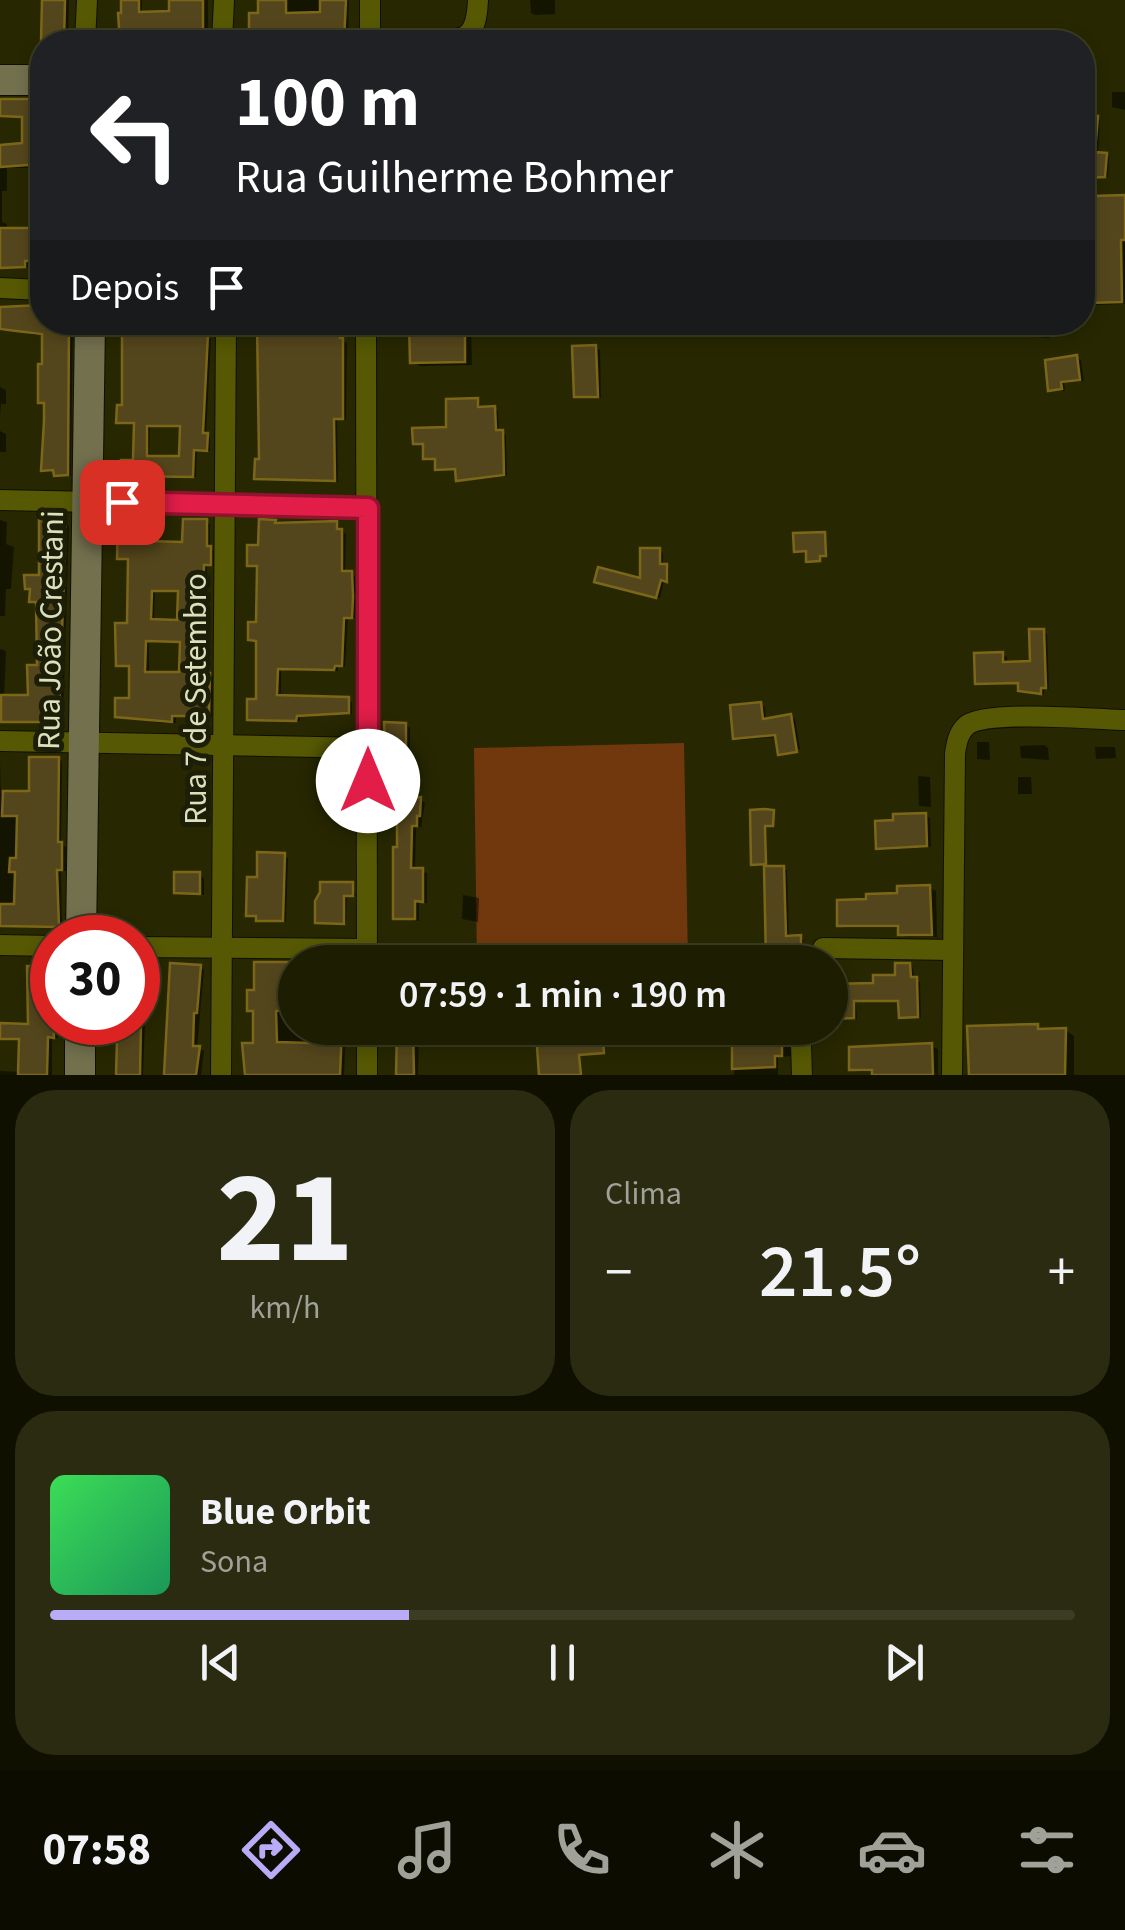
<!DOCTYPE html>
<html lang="pt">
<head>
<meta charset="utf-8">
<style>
	body { margin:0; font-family:"Source Sans 3",sans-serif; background:#2a2b10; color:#f1f3f6; height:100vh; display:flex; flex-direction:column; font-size:38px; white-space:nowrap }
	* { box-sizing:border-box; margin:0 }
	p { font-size:32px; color:#a0a299 }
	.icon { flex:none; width:55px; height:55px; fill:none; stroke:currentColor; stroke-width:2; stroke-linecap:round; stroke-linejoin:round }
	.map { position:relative; height:1075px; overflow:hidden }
	.sheet { display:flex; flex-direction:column; gap:15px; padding:15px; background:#101001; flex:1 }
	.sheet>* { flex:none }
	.banner { position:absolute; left:30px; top:30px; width:1065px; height:305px; border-radius:40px; box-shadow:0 5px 15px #0003,0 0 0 2px #3b3c23; background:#202124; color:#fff; overflow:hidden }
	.speed { position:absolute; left:30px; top:915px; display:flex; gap:20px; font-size:50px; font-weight:700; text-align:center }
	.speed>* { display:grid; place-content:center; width:130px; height:130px; border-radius:50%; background:#1d1e01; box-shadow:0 5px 15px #0003,0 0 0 2px #3b3c23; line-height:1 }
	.speed .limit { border:15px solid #d22; background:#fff; color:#111 }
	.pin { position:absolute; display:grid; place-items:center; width:85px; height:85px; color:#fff; margin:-42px; border-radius:20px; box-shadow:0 5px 15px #0006 }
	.me { position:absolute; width:110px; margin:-55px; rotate:0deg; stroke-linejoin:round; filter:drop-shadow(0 0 8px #0008) }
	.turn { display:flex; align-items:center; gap:35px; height:210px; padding:0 40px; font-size:45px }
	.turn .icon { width:130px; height:130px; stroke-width:2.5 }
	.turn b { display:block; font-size:70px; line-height:85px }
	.then { display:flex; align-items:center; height:95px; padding:0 40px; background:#0003; gap:20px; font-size:38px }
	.big { font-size:75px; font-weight:600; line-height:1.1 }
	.sheet .card { flex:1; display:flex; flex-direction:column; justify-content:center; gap:15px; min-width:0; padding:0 35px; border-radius:40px; background:#2a2b10 }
	.sheet .dial { align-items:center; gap:0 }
	.dial b { font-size:130px; line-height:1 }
	.song { display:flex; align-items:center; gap:30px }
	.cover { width:120px; height:120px; border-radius:15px; background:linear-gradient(135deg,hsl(130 70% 55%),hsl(150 70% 35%)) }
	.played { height:10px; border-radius:5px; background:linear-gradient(90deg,#b8abf7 35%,#3b3c23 35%) }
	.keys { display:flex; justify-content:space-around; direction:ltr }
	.heat { display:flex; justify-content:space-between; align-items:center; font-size:55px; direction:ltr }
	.sheet .tiles { flex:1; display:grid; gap:15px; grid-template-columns:1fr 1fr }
	.card:last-child { grid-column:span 2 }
	.trip { position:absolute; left:278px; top:945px; width:570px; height:100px; border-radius:50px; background:#1d1e01; box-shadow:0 5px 15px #0003,0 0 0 2px #3b3c23; font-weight:600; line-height:100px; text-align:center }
	.tabs { display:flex; height:160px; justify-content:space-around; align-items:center; background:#0c0c00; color:#a0a299 }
	.tabs .icon { width:70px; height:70px }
	.tabs .active { color:#b8abf7 }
	.tabs b { font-size:45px; color:#f1f3f6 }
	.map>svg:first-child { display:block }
	.pitch { fill:#71380e }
	.shadow { fill:#0007; fill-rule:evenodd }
	.building { fill:#54461c; stroke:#7c6618; stroke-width:2.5; fill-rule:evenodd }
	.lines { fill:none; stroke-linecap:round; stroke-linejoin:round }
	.street-casing { stroke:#101000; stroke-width:22 }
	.secondary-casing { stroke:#101000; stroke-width:32 }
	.street { stroke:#565803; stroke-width:20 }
	.secondary { stroke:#73704e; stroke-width:30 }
	.route-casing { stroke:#92132f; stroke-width:25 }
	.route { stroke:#e11d48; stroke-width:18 }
	.labels { text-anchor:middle; stroke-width:10; stroke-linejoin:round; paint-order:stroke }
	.street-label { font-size:32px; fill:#dde0bc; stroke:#1d1e07 }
</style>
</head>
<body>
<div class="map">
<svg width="1125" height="1075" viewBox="0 0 1125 1075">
	<rect width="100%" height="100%" fill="#272801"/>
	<polygon class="pitch" points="684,743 688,962 477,962 474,748"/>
	<g class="shadow">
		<polygon points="45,0 69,0 68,42 44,42"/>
		<polygon points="123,0 142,0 142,14 172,13 171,0 208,0 208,42 122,42"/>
		<polygon points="261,0 349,0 348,42 271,42 271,36 255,36 251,34 261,15"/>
		<polygon points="530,0 555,0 555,14 535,15 531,13"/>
		<polygon points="1112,92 1125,92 1125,110 1112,107"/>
		<polygon points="0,99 42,101 42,168 7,168 7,191 2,191 2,222 7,224 7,231 36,230 36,218 42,218 42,261 28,261 28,268 0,269 0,146 24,146 24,117 0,117"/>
		<polygon points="1097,118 1100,120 1098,155 1109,157 1108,177 1082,175"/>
		<polygon points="1125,202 1125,304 1096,305 1091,301 1090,278 1082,278 1082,203"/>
		<polygon points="0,309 42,310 42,322 73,322 71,476 60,476 56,471 43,469 47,421 44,404 40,402 44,335 32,335 28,331 0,331"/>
		<path d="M133 322H204V337L211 339 206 435 210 437V451H197L196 477 123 475 136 463V423L119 421 125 408ZM150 426 182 427V459H149Z"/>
		<polygon points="259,322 344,322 343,341 347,343 346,420 337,420 338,482 257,477 262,461"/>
		<polygon points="412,322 471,323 472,365 420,366 412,362"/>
		<polygon points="1023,322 1048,323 1049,338 1023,336"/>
		<polygon points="595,347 600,350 601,398 580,398 576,396"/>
		<polygon points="1077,358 1081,360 1084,381 1064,383 1065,391 1051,390"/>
		<polygon points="0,387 6,390 6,404 1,404 0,417"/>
		<polygon points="478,401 482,409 498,411 499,433 506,435 507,476 462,481 458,479 458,470 438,468 437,460 425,458 425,445 415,443 449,430"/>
		<polygon points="0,431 6,434 6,452 0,452"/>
		<polygon points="0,520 7,522 6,544 14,547 11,589 6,589 5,616 0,616"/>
		<path d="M146 520 150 522V544H185L206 522 210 524V548L214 551V566H207L206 630 207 675 213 677 212 717 176 716V723H161L117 715 131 700V667L118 665 130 626V560L120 558ZM155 591 180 592V622H154ZM149 642 182 643 181 675 149 674Z"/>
		<polygon points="275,522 280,525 336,524 346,534 345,574 355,576 356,588 355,618 348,618 345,667 338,667 338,671 281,670 281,698 348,700 352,702 352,714 300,717 300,721 250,718 258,702 258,641 250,639 258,625 259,567 249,565"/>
		<polygon points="65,523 69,526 63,717 49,717 48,723 8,723 0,719 0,649 6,651 4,698 31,698 39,667 38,603 31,600"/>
		<polygon points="659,551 663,553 663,567 669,569 669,582 664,580 660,598 600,583 642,581"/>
		<polygon points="1043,632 1047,634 1049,689 1044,689 1044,695 1034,695 1021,684 977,683 1003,655 1007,657 1007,664 1032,664"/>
		<polygon points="761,705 765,707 766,720 790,716 795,719 800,749 781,752 778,737 740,740 736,738"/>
		<polygon points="406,725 410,728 410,770 417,773 419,799 425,803 421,827 416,827 415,870 427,873 427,903 419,903 419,921 396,918 400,849 395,765 388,761"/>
		<polygon points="977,742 989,742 990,760 977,759"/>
		<polygon points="1044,745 1048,748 1049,760 1021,758 1020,746"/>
		<polygon points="1095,747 1115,747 1116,758 1096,759"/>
		<polygon points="58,759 62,761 61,844 66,847 66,871 61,871 62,928 0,926 0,761 1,794 31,794"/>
		<polygon points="918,776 930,777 931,807 919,806"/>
		<polygon points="1018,777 1031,777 1032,794 1018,794"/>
		<polygon points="753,812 774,813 774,825 766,825 767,869 787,870 789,938 804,940 800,962 768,962 766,864 755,864"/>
		<polygon points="926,816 930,818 931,847 883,850 878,847"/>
		<polygon points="284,855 288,858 286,922 262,922 258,917 249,914 259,880"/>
		<polygon points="200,875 204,878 204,895 176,892"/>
		<polygon points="352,885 356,896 347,896 346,924 317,922"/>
		<polygon points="930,888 936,891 937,937 906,937 900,934 900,928 846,928 840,925 899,895"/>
		<polygon points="463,895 479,898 478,922 462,919"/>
		<polygon points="402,955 418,955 421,962 402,962"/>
		<polygon points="295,966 295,1028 346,1028 344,1075 246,1075 255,1046 253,1012 249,1009"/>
		<polygon points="910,966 913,968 914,980 920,982 921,1018 901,1016 901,1001 856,1002 857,1019 831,1018 830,987 876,986 897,977"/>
		<polygon points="200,967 204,970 197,1048 204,1051 201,1075 167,1075"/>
		<polygon points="29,969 52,970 52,1022 59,1022 58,1038 52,1038 52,1075 0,1075 0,1071 20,1072 21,1040 0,1039 0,1026 30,1027"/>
		<polygon points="138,994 146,997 143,1075 112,1075 119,1073 120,1041 114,1038 138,1022"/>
		<polygon points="1037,1027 1044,1031 1065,1030 1074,1036 1074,1075 971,1075"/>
		<polygon points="402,1028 419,1028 418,1075 396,1075"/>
		<polygon points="734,1028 795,1028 791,1056 778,1057 778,1075 734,1075"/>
		<polygon points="931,1046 938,1049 938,1075 875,1075 875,1072 858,1072 852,1069"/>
	</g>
	<g class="building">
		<polygon points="42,0 65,0 64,42 41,42"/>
		<polygon points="121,0 139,0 139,12 169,11 169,0 203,0 203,42 120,42 118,13 121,13"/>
		<polygon points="258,0 286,0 286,13 320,12 320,0 346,0 344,42 268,42 268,35 249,35 249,13 258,13"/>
		<polygon points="0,99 37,99 36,105 42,105 42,164 0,167 0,145 22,143 22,117 0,116"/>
		<polygon points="1082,115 1098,116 1095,152 1107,153 1105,177 1082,178"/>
		<polygon points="1125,195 1125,240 1121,240 1122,302 1088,303 1087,240 1082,241 1082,216 1095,215 1094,196"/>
		<polygon points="0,228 42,228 42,260 25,261 25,267 0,268"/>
		<polygon points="41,305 42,322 69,322 68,475 54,476 53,470 41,471 44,421 44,403 38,403 38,364 42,364 42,334 0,329 0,307"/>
		<path d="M130 322H202V334H208L203 433H208L207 451 194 450 193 477 120 476 121 460H133L134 423H116L117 405H122V328H130ZM147 426H180L179 456H147Z"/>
		<polygon points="257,322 340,322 340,338 343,338 343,419 334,419 335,481 254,479 255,459 259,459"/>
		<polygon points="409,322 465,322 465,362 410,363"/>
		<polygon points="596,345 598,397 574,397 572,346"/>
		<polygon points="1077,355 1080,380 1061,382 1062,389 1048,391 1045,360"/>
		<polygon points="478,398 478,407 495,406 496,430 503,430 504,475 456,481 455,469 435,470 435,459 423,459 423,444 413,444 412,428 446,427 446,399"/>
		<path d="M118 518H147L146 541 182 542 183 519H207V546H211V565H204L203 627 204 673H210L209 716H172V722L115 717V698H129V666H116L115 623H127L128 559H117ZM152 591H178L177 620 151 619ZM146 641 180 642 179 672H145Z"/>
		<polygon points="259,519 276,520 275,523 337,521 337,529 342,529 342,571 352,571 353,597 352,618 344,618 342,666 335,666 334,670 278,669 277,695 349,697 349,713 297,716 296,721 247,720 247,699 256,699 256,641 248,640 248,622 256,622 257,566 247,566 247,545 258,545"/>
		<polygon points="39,520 66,521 59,716 45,716 45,722 1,722 1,695 28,695 27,665 37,665 36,602 29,602 30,589 25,589 24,575 39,575"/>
		<polygon points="825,532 826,556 820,556 820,561 806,562 806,551 794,552 793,533"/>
		<polygon points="640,548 660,548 660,564 667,564 667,582 661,580 656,598 594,582 598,567 640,578"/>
		<polygon points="1029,629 1044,629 1046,688 1041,688 1041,694 1018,691 1018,683 975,684 974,653 1003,652 1003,662 1030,661"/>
		<polygon points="761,702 763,719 791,714 797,752 778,755 775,735 733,739 730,705"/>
		<polygon points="384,722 406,723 406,767 413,768 415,798 421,797 420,816 417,816 417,826 412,826 411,868 423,868 423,902 415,901 415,919 393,919 393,847 397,847 397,816 392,815 392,763 386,763"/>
		<polygon points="29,757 59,757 58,842 62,842 62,870 57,870 59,927 0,926 0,904 14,904 15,872 9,872 10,858 16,858 17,816 2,816 3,791 29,791"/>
		<polygon points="765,809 774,810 773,826 765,826 766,864 751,865 750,810"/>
		<polygon points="926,813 927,846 876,849 875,821 893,820 893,814"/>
		<polygon points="257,852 285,853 283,921 256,921 256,916 246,916 247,877 257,877"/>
		<polygon points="764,866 784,866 786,936 801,935 801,949 789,949 789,962 766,962"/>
		<polygon points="174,872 200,872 200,894 174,893"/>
		<polygon points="320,882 353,882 353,896 344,896 344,924 315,923 315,901 320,892"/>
		<polygon points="930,885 932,935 898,935 898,926 837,926 837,900 866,899 866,894 897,893 897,886"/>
		<polygon points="254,962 295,962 295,986 284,986 285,1010 276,1011 277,1042 311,1043 312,1028 342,1028 340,1075 245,1075 242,1043 253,1043 253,1011 247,1011 247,990 254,990"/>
		<polygon points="170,963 201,965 197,1013 194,1013 193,1046 200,1046 196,1075 164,1075"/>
		<polygon points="895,963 910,963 911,977 917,977 918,1017 899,1018 898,1001 854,1001 854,1018 830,1019 830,984 873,983 873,975 895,975"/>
		<polygon points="27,966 52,967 54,1038 48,1037 47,1075 18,1075 19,1039 0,1039 0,1023 28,1024"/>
		<polygon points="112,1022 141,1022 140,1075 116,1075 117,1039 112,1039"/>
		<polygon points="1038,1024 1038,1029 1066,1028 1065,1075 969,1075 967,1026"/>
		<polygon points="602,1028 604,1053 579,1055 581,1075 539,1075 536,1033"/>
		<polygon points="732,1028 782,1028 782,1056 775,1056 775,1067 732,1069"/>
		<polygon points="397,1030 413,1030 414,1075 396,1075"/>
		<polygon points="932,1043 933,1075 872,1075 872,1070 849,1070 849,1047"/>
	</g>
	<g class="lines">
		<g class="street-casing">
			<g id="street">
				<polyline points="85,42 87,0"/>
				<polyline points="222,42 224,0"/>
				<polyline points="370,42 370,0"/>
				<path d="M428 42C465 39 476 41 478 0"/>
				<polyline points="0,288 42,290"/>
				<polyline points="366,322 367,962"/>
				<polyline points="0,500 368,508"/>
				<polyline points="0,741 369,748"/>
				<polyline points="0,945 52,946"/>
				<polyline points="138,947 367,949"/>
				<polyline points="823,948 953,950"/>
				<polyline points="367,1028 367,1075"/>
				<polyline points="801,1044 802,1075"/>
				<polyline points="221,1075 226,322"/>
				<path d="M952 1075 955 753C957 742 958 733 967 725 989 710 1094 719 1125 720"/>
			</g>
		</g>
		<g class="secondary-casing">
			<g id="secondary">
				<polyline points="0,80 42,80"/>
				<polyline points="81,938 90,322"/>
				<polyline points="80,1075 80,1022"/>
			</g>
		</g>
		<use href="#street" class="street"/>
		<use href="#secondary" class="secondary"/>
	</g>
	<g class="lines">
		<g class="route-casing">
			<polyline id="route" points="122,502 368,508 368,781"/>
		</g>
		<use href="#route" class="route"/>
	</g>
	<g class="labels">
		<g class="street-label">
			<text transform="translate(50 630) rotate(-89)" y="11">Rua João Crestani</text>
			<text transform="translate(195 699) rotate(-90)" y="11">Rua 7 de Setembro</text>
		</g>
	</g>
</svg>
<div class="speed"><div class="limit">30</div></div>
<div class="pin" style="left:122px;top:502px;background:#d93025"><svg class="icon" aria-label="arrive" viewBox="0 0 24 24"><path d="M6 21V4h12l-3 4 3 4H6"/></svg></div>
<svg class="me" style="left:368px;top:781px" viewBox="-20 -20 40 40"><circle r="19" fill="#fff"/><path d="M0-13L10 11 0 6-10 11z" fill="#e11d48"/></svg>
<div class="trip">07:59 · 1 min · 190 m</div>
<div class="banner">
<div class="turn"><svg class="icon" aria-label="left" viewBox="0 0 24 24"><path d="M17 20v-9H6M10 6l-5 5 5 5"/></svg><div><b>100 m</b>Rua Guilherme Bohmer</div></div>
<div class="then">Depois<svg class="icon" aria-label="arrive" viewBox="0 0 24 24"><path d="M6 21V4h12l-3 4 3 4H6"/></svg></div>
</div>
</div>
<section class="sheet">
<div class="tiles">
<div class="card dial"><b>21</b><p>km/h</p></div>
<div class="card"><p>Clima</p>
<div class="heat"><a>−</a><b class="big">21.5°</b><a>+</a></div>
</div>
<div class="card">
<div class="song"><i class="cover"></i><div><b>Blue Orbit</b><p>Sona</p></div></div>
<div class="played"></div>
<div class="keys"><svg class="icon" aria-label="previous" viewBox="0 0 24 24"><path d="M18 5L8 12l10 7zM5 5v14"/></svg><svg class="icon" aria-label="pause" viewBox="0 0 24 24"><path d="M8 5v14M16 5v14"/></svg><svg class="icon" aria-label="next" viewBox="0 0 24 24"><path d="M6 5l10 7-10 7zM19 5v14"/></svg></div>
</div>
</div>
</section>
<nav class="tabs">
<b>07:58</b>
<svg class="icon active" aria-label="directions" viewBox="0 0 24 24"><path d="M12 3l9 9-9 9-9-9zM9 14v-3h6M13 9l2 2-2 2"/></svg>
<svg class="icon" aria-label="music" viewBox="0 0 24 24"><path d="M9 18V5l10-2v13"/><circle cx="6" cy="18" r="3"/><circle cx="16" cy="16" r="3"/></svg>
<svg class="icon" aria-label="phone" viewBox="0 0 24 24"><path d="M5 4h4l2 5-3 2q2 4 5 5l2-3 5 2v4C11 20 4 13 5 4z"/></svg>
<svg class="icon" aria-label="climate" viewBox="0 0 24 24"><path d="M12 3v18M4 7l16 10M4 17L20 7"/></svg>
<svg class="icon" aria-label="car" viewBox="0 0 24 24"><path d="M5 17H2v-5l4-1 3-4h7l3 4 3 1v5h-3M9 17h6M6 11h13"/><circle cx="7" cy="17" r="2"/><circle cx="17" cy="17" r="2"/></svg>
<svg class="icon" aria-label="filters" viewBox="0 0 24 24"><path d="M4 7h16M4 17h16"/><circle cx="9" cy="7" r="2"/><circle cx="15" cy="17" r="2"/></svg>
</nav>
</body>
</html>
